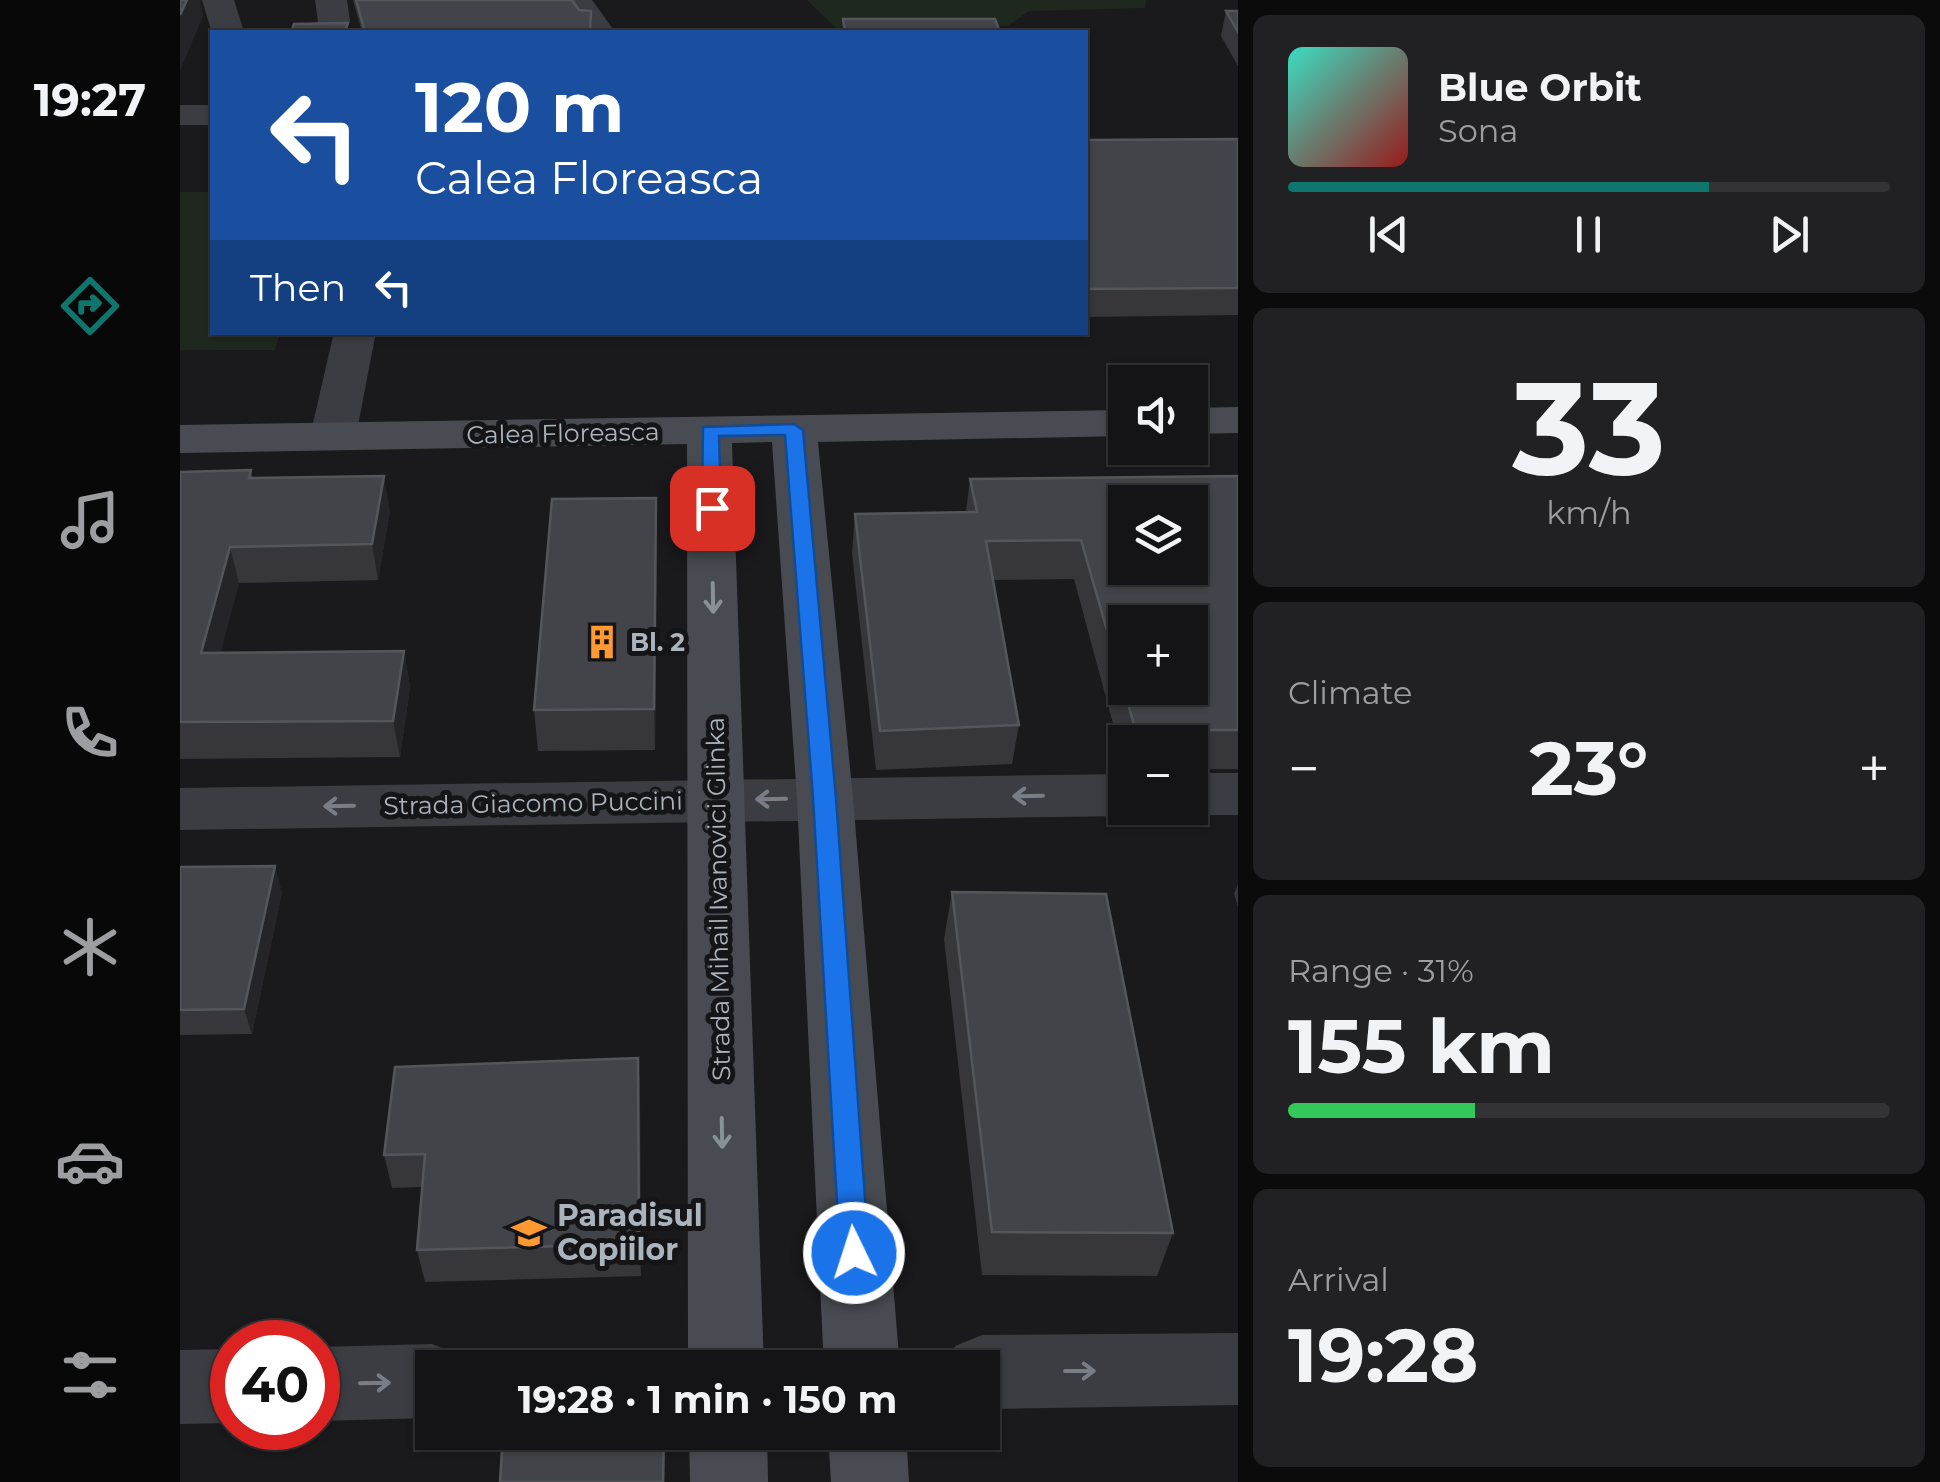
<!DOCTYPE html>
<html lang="en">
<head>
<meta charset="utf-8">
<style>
	body { margin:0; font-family:Montserrat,sans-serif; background:#212123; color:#f1f3f6; height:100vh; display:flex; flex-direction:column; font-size:38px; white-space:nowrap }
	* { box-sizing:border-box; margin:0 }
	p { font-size:32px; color:#9d9ea1 }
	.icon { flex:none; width:55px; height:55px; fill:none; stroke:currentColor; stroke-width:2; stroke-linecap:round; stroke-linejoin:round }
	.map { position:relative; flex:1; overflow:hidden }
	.drawer { display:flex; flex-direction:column; gap:15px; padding:15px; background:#0b0b0c; width:702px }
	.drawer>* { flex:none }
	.hud { position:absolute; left:30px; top:30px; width:878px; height:305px; border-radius:0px; box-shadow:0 2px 8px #0004,0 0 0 2px #333335; background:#1a4fa0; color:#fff; overflow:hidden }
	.tools { position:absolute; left:928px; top:365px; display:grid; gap:20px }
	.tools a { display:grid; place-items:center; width:100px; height:100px; border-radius:0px; background:#141416; box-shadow:0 2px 8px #0004,0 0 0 2px #333335; font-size:50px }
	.speed { position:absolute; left:30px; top:1320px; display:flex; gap:20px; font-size:50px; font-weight:700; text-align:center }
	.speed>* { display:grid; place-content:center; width:130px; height:130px; border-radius:50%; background:#141416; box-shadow:0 2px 8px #0004,0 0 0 2px #333335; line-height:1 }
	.speed .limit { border:15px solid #d22; background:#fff; color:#111 }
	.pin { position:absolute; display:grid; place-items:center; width:85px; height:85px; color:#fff; margin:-42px; border-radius:20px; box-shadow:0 5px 15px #0006 }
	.me { position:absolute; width:110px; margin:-55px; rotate:356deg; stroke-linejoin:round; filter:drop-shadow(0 0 8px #0008) }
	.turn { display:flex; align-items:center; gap:35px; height:210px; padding:0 40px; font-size:45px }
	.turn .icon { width:130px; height:130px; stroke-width:2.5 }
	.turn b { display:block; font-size:70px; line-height:85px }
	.then { display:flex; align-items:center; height:95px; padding:0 40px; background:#0003; gap:20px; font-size:38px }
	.big { font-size:75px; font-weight:700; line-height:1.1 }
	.drawer .widget { flex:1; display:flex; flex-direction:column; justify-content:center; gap:15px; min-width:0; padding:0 35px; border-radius:15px; background:#212123 }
	.drawer .dial { align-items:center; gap:0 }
	.dial b { font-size:130px; line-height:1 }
	.song { display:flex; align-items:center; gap:30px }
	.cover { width:120px; height:120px; border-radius:15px; background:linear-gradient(135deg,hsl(170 70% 55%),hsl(0 70% 35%)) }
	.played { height:10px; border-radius:5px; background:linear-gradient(90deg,#0f766e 70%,#333335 70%) }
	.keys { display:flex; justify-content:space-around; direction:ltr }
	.heat { display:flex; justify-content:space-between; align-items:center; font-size:55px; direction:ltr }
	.charge { height:15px; border-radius:8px; background:linear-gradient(90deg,#34c759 31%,#333335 0) }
	.trip { position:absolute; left:235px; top:1350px; width:585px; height:100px; border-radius:0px; background:#141416; box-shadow:0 2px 8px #0004,0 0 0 2px #333335; font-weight:700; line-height:100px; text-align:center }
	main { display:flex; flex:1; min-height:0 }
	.tabs { display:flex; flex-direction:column; width:180px; justify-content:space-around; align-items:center; background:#080809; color:#9d9ea1 }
	.tabs .icon { width:70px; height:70px }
	.tabs .current { color:#0f766e }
	.tabs b { font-size:45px; color:#f1f3f6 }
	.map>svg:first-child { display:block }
	.green { fill:#1f281f }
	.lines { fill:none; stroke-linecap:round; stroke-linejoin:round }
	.street { fill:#3b3d42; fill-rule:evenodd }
	.secondary { fill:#484c52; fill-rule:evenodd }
	.wall { fill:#36363b }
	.shaded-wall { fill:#252529 }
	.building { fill:#424449; stroke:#53565b; stroke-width:2.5; fill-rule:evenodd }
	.oneway { stroke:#889098 }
	.oneway2 { stroke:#797e86 }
	.route { fill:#1a73e8; stroke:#114b97; stroke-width:2.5 }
	.labels { text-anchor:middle; stroke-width:10; stroke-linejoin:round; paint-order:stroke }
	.street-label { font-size:25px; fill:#abb4bd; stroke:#151518 }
	.poi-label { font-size:25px; font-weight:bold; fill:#abb4bd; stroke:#151518; text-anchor:start }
	.near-poi-label { font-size:30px; font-weight:bold; fill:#abb4bd; stroke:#151518; text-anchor:start }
</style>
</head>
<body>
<main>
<nav class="tabs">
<b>19:27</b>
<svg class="icon current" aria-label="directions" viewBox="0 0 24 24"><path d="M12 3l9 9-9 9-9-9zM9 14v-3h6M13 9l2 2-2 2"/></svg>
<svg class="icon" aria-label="music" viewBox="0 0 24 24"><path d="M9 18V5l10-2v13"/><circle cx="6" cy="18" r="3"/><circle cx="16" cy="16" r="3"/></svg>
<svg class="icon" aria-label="phone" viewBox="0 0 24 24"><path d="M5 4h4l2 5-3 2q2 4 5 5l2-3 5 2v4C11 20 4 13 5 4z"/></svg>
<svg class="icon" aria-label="climate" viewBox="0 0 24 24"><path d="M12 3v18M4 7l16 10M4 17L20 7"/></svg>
<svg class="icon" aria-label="car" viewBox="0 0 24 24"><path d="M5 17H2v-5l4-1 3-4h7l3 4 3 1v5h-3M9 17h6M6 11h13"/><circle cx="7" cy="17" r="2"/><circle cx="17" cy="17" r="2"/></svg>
<svg class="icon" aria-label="filters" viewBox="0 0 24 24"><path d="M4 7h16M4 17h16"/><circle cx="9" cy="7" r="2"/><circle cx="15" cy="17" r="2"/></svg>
</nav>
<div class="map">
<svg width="1058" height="1482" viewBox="0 0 1058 1482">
	<rect width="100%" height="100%" fill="#1a1a1d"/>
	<g class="green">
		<polygon points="627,0 966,0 965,8 849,11 828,26 656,28"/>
		<polygon points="0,192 32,192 32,332 100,333 95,350 0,350"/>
	</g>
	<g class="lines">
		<g class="street">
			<polygon points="22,0 54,0 64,32 32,33"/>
			<polygon points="135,0 167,0 170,21 162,32 130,32 138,21"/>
			<polygon points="380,0 412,0 435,32 403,32"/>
			<rect x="0" y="105" width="32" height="20"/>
			<polygon points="154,332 196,332 176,436 169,446 153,450 137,446 130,436"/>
			<polygon points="1010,773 1058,773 1058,815 1010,815 990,809 1010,808"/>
			<polygon points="945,774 945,808 966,808 945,816 0,830 0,788"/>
			<polygon points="1058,1333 1058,1405 802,1409 802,1368 766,1368 775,1346 802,1335"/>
			<polygon points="252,1344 279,1355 284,1368 252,1368 252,1418 138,1421 138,1347"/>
			<polygon points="52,1349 52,1423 0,1424 0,1350"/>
		</g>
		<g class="secondary">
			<polygon points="1058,407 1058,433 1010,434 1010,408"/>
			<polygon points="945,410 945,436 638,442 673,798 720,1368 644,1368 617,798 592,442 552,443 584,1368 508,1368 507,444 0,453 0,425"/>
			<polygon points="509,1432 587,1432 588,1482 510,1482"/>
			<polygon points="648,1432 726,1432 729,1482 651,1482"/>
		</g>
	</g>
	<g class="wall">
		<polygon points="173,0 392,0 399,10 411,11 412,32 182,32"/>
		<polygon points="1046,11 1058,11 1058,66 1041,36"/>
		<polygon points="1058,139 1058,315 905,317 905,140"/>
		<polygon points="71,470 73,478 210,511 198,580 59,583 40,653 224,651 230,687 220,757 0,759 0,472"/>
		<polygon points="1058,476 1058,769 1010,769 1010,742 945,742 945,768 894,579 813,580 839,725 832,764 696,770 672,553 675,514 786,512 790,479"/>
		<polygon points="477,539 475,750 358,751 354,710"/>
		<polygon points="0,867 102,892 72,1034 0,1035"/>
		<polygon points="1058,884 1058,907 1054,894"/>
		<polygon points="772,892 993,1233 977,1276 802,1275 764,939"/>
		<polygon points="458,1058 460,1092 461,1276 245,1282 237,1250 242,1187 212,1188 204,1155"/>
	</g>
	<g class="shaded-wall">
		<polygon points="7,0 20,0 23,16 0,71 0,15"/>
		<polygon points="204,476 210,511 198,580 192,544"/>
		<polygon points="476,498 477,539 475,750 474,709"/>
		<polygon points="50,547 59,583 31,689 21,653"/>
		<polygon points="224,651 230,687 220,757 213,721"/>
		<polygon points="95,866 102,892 72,1034 64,1009"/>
		<polygon points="458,1058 460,1092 461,1276 459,1244"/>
		<polygon points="484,1432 485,1464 485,1482 483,1482"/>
	</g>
	<g class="building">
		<polygon points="0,0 7,0 0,15"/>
		<polygon points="176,0 392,0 399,10 411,11 410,32 185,32"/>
		<polygon points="1046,11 1058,11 1058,32"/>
		<polygon points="663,19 815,19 820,32 665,32"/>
		<polygon points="168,23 165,32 111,32 114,24"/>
		<polygon points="1058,139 1058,288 905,289 905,140"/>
		<polygon points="71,470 69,478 204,476 192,544 50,547 21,653 224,651 213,721 0,722 0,472"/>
		<path d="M1058 476V730H1021L1018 741 959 742 901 540 806 541 839 725 700 731 675 514 797 512 790 479ZM945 502H1010V568H945ZM945 622H1010V688H945Z"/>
		<polygon points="476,498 474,709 354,710 372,499"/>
		<polygon points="95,866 64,1009 0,1010 0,867"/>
		<polygon points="772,892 926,894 993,1233 812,1232"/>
		<polygon points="458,1058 459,1244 237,1250 245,1154 204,1155 215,1067"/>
		<polygon points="323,1432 484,1432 483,1482 320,1482"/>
	</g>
	<defs><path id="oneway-shaft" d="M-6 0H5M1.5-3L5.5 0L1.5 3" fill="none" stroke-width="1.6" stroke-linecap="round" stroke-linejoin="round" transform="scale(2.5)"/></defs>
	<g class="oneway">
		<use href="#oneway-shaft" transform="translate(533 598) rotate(89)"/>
		<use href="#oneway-shaft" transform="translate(542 1133) rotate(89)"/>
	</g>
	<g class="oneway2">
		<use href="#oneway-shaft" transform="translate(848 796) rotate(179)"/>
		<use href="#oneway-shaft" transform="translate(591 799) rotate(179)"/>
		<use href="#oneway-shaft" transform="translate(159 806) rotate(179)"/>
		<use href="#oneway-shaft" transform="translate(900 1371)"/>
		<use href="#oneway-shaft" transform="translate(195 1383) rotate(-1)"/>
	</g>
	<polygon class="route" points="614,424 623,430 656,798 689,1253 685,1263 674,1267 664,1263 660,1253 633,798 605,435 539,436 541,508 532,514 522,508 523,427"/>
	<defs>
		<g id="building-bare" transform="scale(2.7)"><path d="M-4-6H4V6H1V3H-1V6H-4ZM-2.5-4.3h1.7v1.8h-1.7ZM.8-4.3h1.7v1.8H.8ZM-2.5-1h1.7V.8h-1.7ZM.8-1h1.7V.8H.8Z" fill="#ff9930" stroke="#151518" stroke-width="2.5" paint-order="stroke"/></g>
		<g id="school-bare" transform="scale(2.7)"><path d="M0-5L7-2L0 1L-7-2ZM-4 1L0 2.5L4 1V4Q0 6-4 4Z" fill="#ff9930" stroke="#151518" stroke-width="2.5" paint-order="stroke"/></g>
	</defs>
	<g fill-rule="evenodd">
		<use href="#building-bare" x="422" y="642"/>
		<use href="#school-bare" x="349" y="1233"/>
	</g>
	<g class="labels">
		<g class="street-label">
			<text transform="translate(383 433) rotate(-1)" y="9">Calea Floreasca</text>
			<text transform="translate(353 803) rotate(-1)" y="9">Strada Giacomo Puccini</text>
			<text transform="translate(538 899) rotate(-91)" y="9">Strada Mihail Ivanovici Glinka</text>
		</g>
		<g class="poi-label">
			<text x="450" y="651">Bl. 2</text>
		</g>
		<g class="near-poi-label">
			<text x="377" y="1226">Paradisul<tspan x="377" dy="34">Copiilor</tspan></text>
		</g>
	</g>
</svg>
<div class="tools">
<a><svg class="icon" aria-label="sound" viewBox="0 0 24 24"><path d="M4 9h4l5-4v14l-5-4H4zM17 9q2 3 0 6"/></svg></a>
<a><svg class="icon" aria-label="layers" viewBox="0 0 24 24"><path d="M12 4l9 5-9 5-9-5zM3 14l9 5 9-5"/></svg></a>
<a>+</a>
<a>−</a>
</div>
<div class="speed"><div class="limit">40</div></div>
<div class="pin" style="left:532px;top:508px;background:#d93025"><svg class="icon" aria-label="arrive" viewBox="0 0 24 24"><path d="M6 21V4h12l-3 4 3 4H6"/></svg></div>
<svg class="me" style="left:674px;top:1253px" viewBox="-20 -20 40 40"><circle r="17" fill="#1a73e8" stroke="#fff" stroke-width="3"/><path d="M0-11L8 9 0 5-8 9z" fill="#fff"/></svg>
<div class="trip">19:28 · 1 min · 150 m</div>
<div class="hud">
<div class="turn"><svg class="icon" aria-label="left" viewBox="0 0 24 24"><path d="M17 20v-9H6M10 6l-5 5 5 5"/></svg><div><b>120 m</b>Calea Floreasca</div></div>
<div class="then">Then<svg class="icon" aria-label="left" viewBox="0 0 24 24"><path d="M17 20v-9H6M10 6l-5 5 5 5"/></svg></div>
</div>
</div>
<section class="drawer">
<div class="widget">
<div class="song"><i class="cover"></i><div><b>Blue Orbit</b><p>Sona</p></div></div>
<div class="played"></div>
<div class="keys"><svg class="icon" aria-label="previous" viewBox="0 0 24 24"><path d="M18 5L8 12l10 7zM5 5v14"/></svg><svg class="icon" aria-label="pause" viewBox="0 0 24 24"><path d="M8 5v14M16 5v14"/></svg><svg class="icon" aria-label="next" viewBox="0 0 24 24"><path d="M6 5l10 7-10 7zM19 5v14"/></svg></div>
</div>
<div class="widget dial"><b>33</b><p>km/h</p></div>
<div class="widget"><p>Climate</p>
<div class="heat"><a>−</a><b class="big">23°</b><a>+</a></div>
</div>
<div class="widget"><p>Range · 31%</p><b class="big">155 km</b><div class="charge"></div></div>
<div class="widget"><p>Arrival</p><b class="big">19:28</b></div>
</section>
</main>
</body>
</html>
